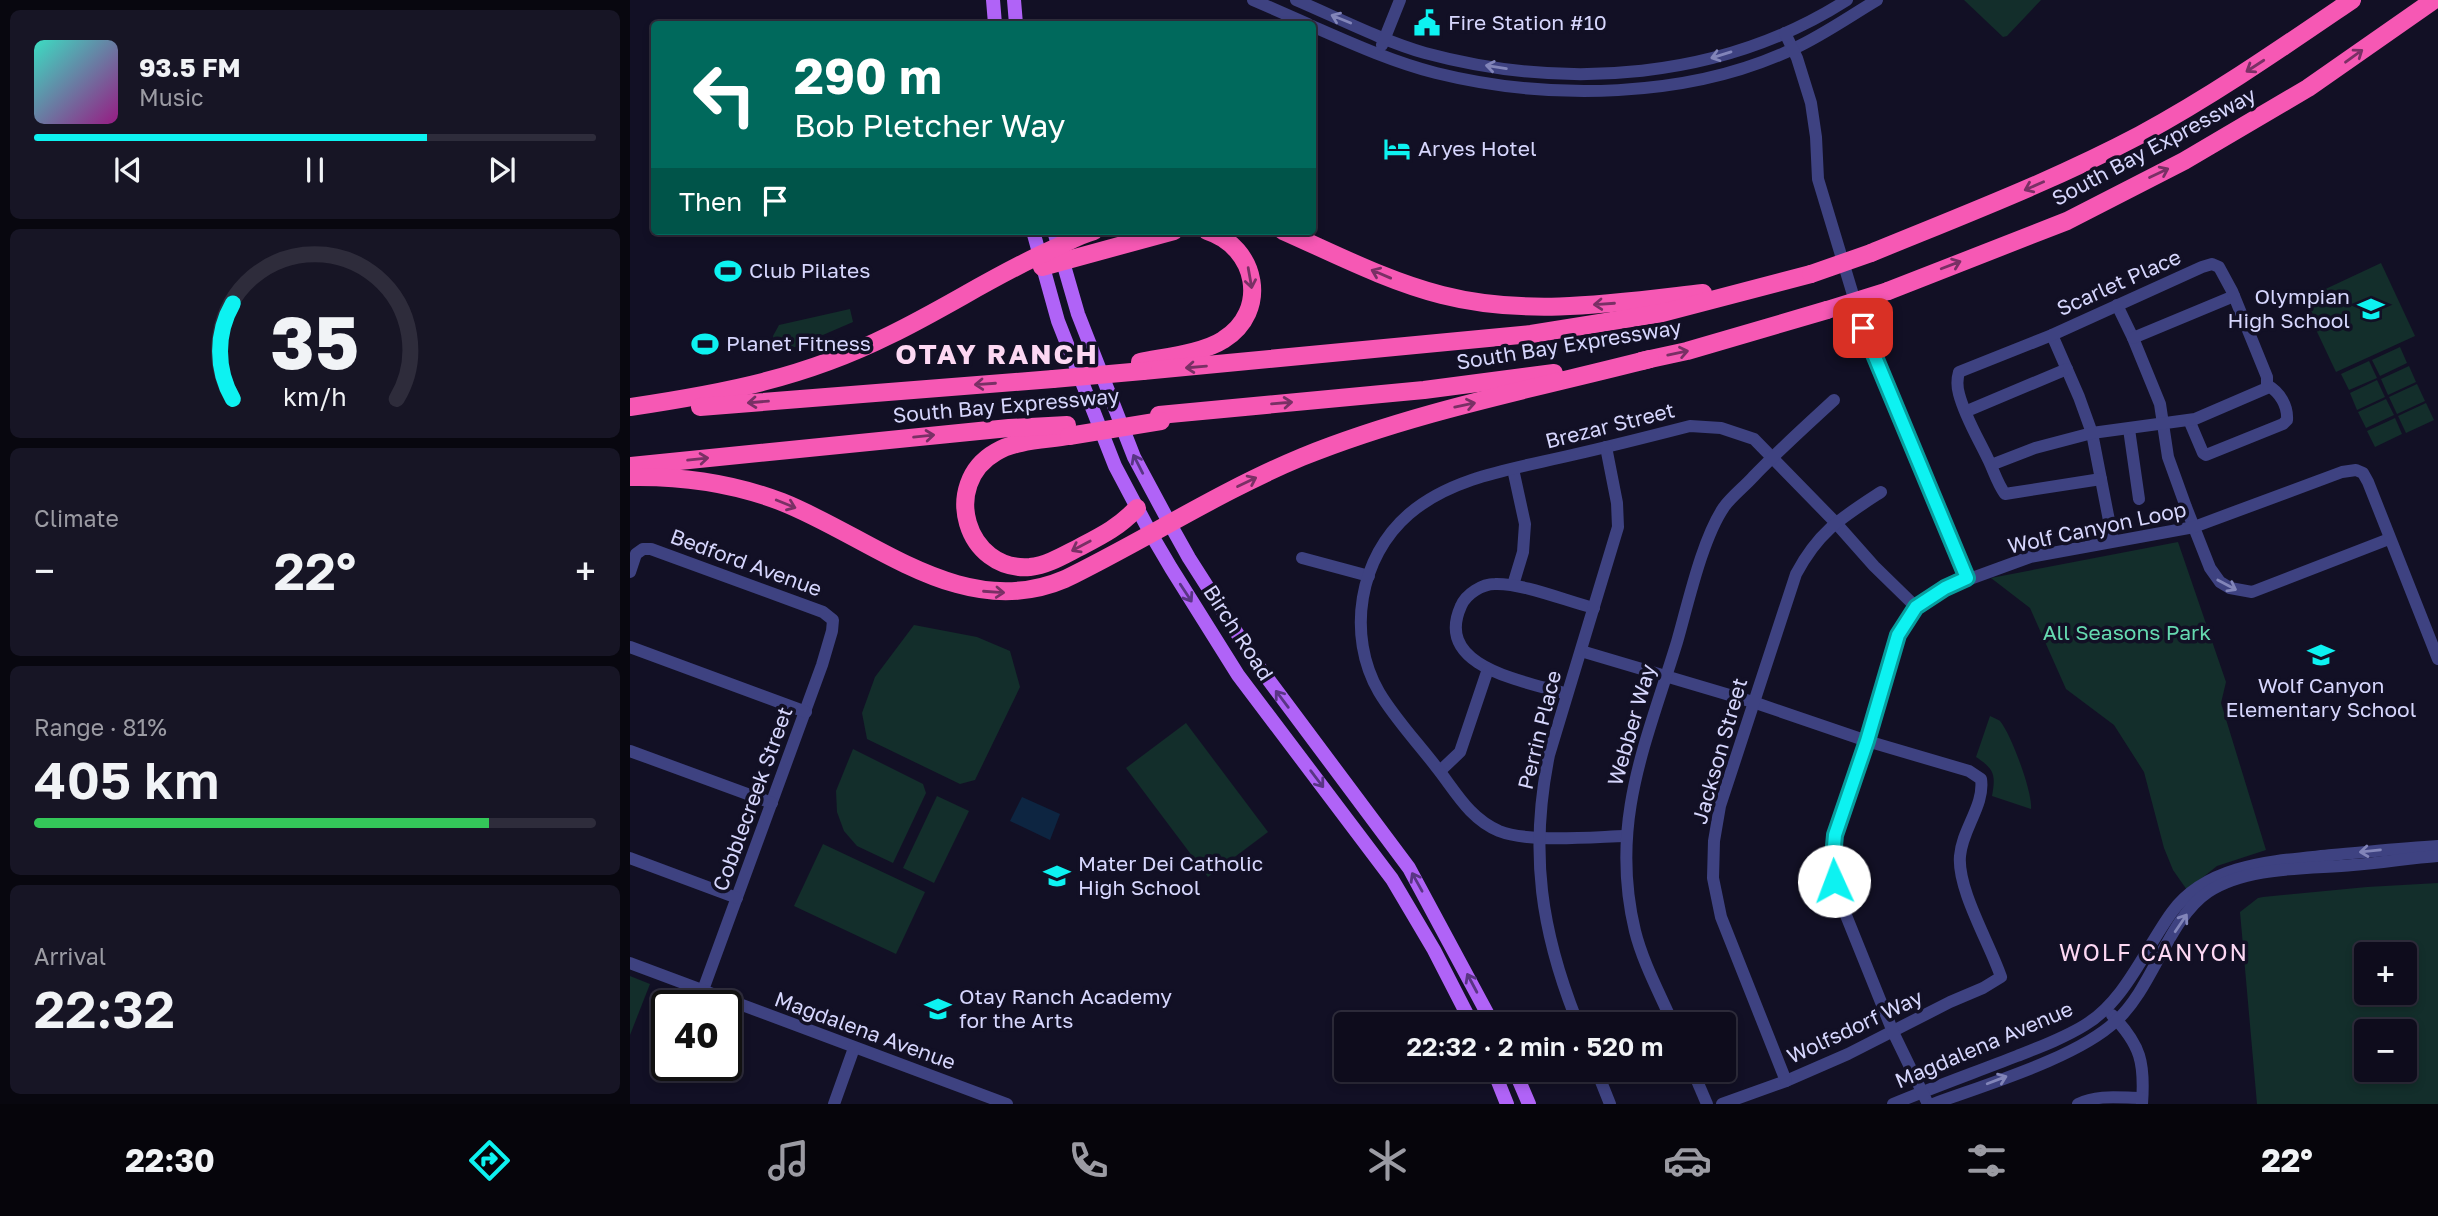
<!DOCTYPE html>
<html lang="en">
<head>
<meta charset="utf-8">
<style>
	body { margin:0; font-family:"Golos Text",sans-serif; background:#171525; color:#f1f3f6; height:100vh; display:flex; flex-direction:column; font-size:26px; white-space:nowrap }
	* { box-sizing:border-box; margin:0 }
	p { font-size:23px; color:#9b9ba3 }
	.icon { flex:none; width:38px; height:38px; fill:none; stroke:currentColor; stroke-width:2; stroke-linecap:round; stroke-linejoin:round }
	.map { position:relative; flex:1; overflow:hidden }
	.details { display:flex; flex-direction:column; gap:10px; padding:10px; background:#08070f; width:630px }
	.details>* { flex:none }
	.guide { position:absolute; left:21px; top:21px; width:665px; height:214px; border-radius:7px; box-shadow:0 4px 10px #0003,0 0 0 2px #2e2c3b; background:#00695c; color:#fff; overflow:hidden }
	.controls { position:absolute; left:1724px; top:942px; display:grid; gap:14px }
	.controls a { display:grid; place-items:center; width:63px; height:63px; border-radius:7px; background:#0e0c1c; box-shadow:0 4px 10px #0003,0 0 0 2px #2e2c3b; font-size:35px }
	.speed { position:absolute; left:21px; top:990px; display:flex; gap:14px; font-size:35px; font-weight:700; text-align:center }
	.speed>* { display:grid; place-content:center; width:91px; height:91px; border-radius:50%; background:#0e0c1c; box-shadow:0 4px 10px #0003,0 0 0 2px #2e2c3b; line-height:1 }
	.speed .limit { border:4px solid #111; border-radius:10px; background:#fff; color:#111 }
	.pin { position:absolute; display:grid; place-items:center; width:60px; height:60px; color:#fff; margin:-30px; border-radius:14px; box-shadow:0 4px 10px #0006 }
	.me { position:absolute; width:77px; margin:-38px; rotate:358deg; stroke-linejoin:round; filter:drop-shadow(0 0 5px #0008) }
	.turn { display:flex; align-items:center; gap:24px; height:147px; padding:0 28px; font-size:32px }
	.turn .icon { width:91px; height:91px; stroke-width:2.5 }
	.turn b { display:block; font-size:49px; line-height:60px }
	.then { display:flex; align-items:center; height:66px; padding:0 28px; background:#0003; gap:14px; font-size:26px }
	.big { font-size:52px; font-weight:600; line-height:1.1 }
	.details .card { flex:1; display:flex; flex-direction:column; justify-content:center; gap:10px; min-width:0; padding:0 24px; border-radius:10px; background:#171525 }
	.details .dial { align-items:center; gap:0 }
	.dial svg { height:182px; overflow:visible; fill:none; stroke:#2e2c3b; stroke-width:7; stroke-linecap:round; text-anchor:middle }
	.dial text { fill:#f1f3f6; stroke:none }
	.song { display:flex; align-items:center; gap:21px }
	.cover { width:84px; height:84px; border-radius:10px; background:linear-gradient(135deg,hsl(170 70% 55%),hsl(310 70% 35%)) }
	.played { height:7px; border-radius:4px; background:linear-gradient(90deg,#0df2f1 70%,#2e2c3b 70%) }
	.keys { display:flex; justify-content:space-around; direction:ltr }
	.heat { display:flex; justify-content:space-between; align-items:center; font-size:38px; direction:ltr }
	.charge { height:10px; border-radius:5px; background:linear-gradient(90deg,#34c759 81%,#2e2c3b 0) }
	.trip { position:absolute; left:704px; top:1012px; width:402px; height:70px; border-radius:7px; background:#0e0c1c; box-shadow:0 4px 10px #0003,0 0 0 2px #2e2c3b; font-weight:600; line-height:70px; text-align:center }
	.tabs { display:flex; height:112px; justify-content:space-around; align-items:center; background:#06050b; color:#9b9ba3 }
	.tabs .icon { width:49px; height:49px }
	.tabs .active { color:#0df2f1 }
	.tabs b { font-size:32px; color:#f1f3f6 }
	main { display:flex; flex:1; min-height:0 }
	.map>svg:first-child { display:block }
	.green { fill:#132e2b; fill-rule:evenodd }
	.water { fill:#0d2541 }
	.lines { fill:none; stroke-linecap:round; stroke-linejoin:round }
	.minor { stroke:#3e4281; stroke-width:12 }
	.major { stroke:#b063f7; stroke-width:14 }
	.highway { stroke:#f658b4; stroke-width:18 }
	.highway-bridge { stroke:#f658b4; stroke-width:18 }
	.oneway { stroke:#8285b9 }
	.oneway2 { stroke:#793065 }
	.oneway3 { stroke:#593584 }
	.route-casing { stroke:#089d9d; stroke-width:18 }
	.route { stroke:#0df2f1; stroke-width:12 }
	.labels { text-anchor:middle; stroke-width:7; stroke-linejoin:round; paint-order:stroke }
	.poi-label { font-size:21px; fill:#d6d6fd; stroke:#121025; text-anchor:start }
	.street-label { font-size:21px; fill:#d6d6fd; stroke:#121025 }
	.park-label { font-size:21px; fill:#65d9b0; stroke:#121025 }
	.neighbourhood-label { font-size:23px; letter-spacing:2px; fill:#fdd8f3; stroke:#121025 }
	.district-label { font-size:28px; font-weight:bold; letter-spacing:2px; fill:#fdd8f3; stroke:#121025 }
</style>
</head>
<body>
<main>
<section class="details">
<div class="card">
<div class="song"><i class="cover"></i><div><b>93.5 FM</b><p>Music</p></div></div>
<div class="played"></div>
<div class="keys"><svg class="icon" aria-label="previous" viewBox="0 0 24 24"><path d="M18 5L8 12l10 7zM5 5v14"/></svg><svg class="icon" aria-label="pause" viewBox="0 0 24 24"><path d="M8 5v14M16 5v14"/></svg><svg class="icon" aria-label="next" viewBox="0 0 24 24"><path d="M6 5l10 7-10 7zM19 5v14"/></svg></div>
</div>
<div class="card dial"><svg viewBox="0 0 100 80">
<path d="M14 69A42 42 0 1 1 86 69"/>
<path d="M14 69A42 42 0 0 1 14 27" stroke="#0df2f1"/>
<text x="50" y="56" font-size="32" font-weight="700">35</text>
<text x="50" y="72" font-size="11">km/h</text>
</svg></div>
<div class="card"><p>Climate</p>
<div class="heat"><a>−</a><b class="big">22°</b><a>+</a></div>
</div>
<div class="card"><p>Range · 81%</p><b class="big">405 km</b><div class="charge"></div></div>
<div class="card"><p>Arrival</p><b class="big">22:32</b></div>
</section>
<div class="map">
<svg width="1808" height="1104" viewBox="0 0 1808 1104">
	<rect width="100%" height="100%" fill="#121025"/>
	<g class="green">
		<polygon points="1334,0 1411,0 1377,36 1373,37"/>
		<polygon points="1751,263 1785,336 1706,372 1672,300"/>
		<polygon points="220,309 223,322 165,347 146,351 143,336 149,325"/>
		<polygon points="1770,347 1777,363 1750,376 1742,360"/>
		<polygon points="1739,361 1747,378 1719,390 1711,374"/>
		<polygon points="1779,366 1786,382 1758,395 1751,379"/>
		<polygon points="1747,380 1755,397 1727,410 1720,393"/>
		<polygon points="1787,384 1795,401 1767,414 1759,397"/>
		<polygon points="1756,399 1764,415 1736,428 1728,412"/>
		<polygon points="1796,403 1804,420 1776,433 1768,416"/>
		<polygon points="1765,418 1772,434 1745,447 1737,431"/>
		<polygon points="1548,542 1596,682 1591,703 1636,850 1587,866 1557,890 1543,870 1534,848 1514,772 1484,725 1436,689 1400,608 1361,578"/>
		<polygon points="284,625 347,637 380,651 390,687 345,780 330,784 237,739 232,713 245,677"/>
		<path d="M1360 716C1362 717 1369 720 1370 721 1381 734 1403 793 1401 809L1362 796C1366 774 1364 769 1346 757Z"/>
		<polygon points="556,723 638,832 578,877 496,768"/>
		<polygon points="223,749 293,784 296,793 263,863 227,846 214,831 207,812 206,791"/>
		<polygon points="307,796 339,811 304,883 273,868"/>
		<polygon points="193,844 295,892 266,954 164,906"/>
		<path d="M1808 883V1104H1627L1610 912 1628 898 1633 897 1737 887ZM1736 954H1774V992H1736ZM1736 1031H1774V1069H1736Z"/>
		<polygon points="0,976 20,984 0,1035"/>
	</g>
	<polygon class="water" points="392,797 430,814 420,840 380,821"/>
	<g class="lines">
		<g class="minor">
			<polyline points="623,0 678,24"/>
			<path d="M666 0C706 17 753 41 795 53 936 91 1092 80 1217 0"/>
			<path d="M682 26C723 44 763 62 806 73 919 101 1059 99 1165 48 1193 35 1220 16 1247 0"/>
			<polyline points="1155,33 1167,58 1181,103 1186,137 1188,179 1233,328 1337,578"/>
			<polyline points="752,45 770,0"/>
			<polyline points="1487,305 1503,338 1530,404 1538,457 1556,507 1580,568 1590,582 1600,588 1622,592 1759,539"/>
			<polyline points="1422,335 1449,397 1462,433 1483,541"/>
			<polyline points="1503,338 1604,296"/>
			<polyline points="1337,411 1437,369"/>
			<path d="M1559 420 1573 453 1576 455 1653 424 1657 420C1658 406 1650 392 1637 385"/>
			<polyline points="1499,429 1509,499"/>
			<path d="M1361 465 1405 448 1462 433 1565 419 1637 388V377L1602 291 1589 267 1582 264 1572 267 1422 335 1329 372C1327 379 1327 387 1329 394 1335 417 1348 438 1358 459 1364 471 1367 483 1375 494L1471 479"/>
			<polyline points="672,558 739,576"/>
			<polyline points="0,572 6,554 13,549 21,549 193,612 203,620 202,631 192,665 73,990"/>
			<polyline points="883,585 893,552 895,524 883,469"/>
			<polyline points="0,647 176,712"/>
			<path d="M951 651 1123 702 1237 741 1339 771 1351 779C1355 805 1332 829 1330 856 1327 889 1360 944 1371 977L1353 988 1320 1002 1218 1054 1156 1081 1092 1104"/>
			<path d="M937 694C896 681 803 668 831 606 836 594 852 584 865 584 893 583 936 601 964 608"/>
			<polyline points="0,751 142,803"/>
			<polyline points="810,771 830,752 858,669"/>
			<path d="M995 836C962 837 899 843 869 831 839 818 826 792 807 768 788 743 765 719 749 692 716 635 729 557 779 514 823 476 888 468 942 455 982 446 1021 436 1060 426L1091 428 1124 439 1205 522 1244 566 1286 607"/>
			<polyline points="0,858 107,898"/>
			<polyline points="0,963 377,1104"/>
			<path d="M1482 1015C1511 1045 1515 1063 1512 1104"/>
			<path d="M948 1024C911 932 899 853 919 755L988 527 987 503 976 447"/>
			<path d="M1043 1024C1030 994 1013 963 1005 931 979 823 1016 743 1047 642 1058 604 1072 539 1094 507 1102 496 1114 487 1123 477 1149 450 1177 425 1204 400"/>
			<polyline points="966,1069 980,1104"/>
			<polyline points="1062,1069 1077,1104"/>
			<path d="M1156 1081 1091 917 1083 878 1084 841 1090 806 1166 574C1189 531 1211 518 1251 492"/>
			<polyline points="204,1104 224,1048"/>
			<path d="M1263 1104C1304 1087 1346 1072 1387 1056 1410 1047 1434 1038 1455 1025 1495 1001 1515 949 1542 912 1578 863 1646 861 1702 855 1737 852 1773 848 1808 846"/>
			<polyline points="1298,1104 1263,1032 1207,893 1202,868 1205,835 1237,741 1268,636 1278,618 1286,607 1315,588 1400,557 1564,527 1712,472 1726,470 1733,473 1738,482 1808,659"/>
			<path d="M1303 1104C1354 1085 1447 1058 1486 1021 1523 988 1538 919 1578 892 1617 866 1679 869 1723 865 1752 863 1780 858 1808 856"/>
			<path d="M1448 1104C1468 1094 1491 1098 1512 1098"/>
		</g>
		<g class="major">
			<polyline points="363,0 365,24"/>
			<polyline points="384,0 386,24"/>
			<polyline points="403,231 428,321 485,466 521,534 541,568 608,675 762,879 804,950 842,1024"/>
			<polyline points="424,231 448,314 504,457 540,524 559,558 626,663 779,868 863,1024"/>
			<polyline points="863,1069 877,1104"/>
			<polyline points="884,1069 899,1104"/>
		</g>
		<g class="highway">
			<path d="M653 231C705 254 757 281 812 295 898 317 986 303 1073 293"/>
			<path d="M1241 253C1331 216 1423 181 1510 135 1584 95 1653 47 1722 0"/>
			<polyline points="412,267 544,231"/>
			<polyline points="1258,291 1437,221 1554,161 1678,88 1804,0"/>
			<polyline points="1011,361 1057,351 1197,310"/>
			<path d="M510 362C534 357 573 353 593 340 640 311 627 247 577 231"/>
			<polyline points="513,371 901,334 1032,313 1181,274"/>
			<path d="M0 407C94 393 174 378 260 335 316 308 368 273 425 248 438 242 449 235 464 231"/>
			<polyline points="70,407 423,379"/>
			<polyline points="529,415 794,390 924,373"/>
			<path d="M439 436C416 440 386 440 366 452 310 484 336 572 400 567 418 565 434 555 450 547 473 535 489 527 507 508"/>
			<polyline points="0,466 379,428 437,425"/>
			<path d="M0 477C52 476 103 483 152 502 243 538 333 623 435 579 515 540 590 491 672 457 783 412 903 389 1020 359"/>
		</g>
		<g class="highway-bridge">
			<polyline points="1181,274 1241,253"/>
			<polyline points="1197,310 1258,291"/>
			<polyline points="423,379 513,371"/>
			<polyline points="439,436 531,421"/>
		</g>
	</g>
	<defs><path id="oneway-shaft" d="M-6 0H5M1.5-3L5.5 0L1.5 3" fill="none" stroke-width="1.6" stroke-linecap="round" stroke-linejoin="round" transform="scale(1.75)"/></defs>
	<g class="oneway">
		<use href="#oneway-shaft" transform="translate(711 19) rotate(-158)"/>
		<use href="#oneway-shaft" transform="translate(1091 55) rotate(163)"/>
		<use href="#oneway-shaft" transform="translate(866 67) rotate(-171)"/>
		<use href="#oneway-shaft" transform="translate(1597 585) rotate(28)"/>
		<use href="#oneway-shaft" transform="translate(1740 851) rotate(174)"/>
		<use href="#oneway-shaft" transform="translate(1551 923) rotate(-56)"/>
		<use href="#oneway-shaft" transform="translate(1367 1080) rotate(-21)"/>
	</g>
	<g class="oneway2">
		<use href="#oneway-shaft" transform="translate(1724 56) rotate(-36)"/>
		<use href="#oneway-shaft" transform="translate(1625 66) rotate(147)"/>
		<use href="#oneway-shaft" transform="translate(1529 173) rotate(-25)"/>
		<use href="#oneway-shaft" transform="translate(1404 186) rotate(156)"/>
		<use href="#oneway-shaft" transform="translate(1321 265) rotate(-21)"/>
		<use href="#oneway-shaft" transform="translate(751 274) rotate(-157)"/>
		<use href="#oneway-shaft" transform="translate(620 278) rotate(80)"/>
		<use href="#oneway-shaft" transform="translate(974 304) rotate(176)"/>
		<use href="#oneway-shaft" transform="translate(1048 353) rotate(-12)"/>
		<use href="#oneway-shaft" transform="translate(566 367) rotate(175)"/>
		<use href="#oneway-shaft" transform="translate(355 384) rotate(176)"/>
		<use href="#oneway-shaft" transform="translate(128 402) rotate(175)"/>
		<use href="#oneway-shaft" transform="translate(652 403) rotate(-5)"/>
		<use href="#oneway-shaft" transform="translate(835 405) rotate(-12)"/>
		<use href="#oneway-shaft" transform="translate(294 436) rotate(-6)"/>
		<use href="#oneway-shaft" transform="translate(68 459) rotate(-6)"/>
		<use href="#oneway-shaft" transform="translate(617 482) rotate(-26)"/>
		<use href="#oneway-shaft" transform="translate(156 504) rotate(22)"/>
		<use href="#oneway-shaft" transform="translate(451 546) rotate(152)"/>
		<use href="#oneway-shaft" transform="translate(364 592) rotate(4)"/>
	</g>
	<g class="oneway3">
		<use href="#oneway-shaft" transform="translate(508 464) rotate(-117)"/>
		<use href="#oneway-shaft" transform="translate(556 593) rotate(57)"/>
		<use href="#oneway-shaft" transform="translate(652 699) rotate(-127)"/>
		<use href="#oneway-shaft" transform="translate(687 779) rotate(53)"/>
		<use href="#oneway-shaft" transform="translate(787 882) rotate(-119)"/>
		<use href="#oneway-shaft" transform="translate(842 983) rotate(-118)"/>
	</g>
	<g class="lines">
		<g class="route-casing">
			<polyline id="route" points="1204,881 1202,868 1205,835 1237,741 1268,635 1286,607 1315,588 1337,578 1233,328"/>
		</g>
		<use href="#route" class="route"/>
	</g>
	<defs>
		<g id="civic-bare" transform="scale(2.1)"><path d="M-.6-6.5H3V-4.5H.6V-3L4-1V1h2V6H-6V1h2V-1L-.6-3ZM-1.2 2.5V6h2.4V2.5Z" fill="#0df2f1" stroke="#121025" stroke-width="2.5" paint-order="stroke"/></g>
		<g id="hotel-bare" transform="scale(2.1)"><path d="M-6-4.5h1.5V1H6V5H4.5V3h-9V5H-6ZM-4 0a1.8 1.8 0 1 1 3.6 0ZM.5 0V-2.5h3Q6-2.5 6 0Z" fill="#0df2f1" stroke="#121025" stroke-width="2.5" paint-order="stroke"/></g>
		<g id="stadium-bare" transform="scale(2.1)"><path d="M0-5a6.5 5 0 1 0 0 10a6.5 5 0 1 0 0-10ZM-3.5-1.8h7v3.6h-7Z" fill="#0df2f1" stroke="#121025" stroke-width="2.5" paint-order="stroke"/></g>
		<g id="school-bare" transform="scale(2.1)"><path d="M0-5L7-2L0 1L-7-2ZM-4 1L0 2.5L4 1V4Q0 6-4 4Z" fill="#0df2f1" stroke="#121025" stroke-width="2.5" paint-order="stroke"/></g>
	</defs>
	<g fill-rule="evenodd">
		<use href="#civic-bare" x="797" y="23"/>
		<use href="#hotel-bare" x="767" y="149"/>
		<use href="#stadium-bare" x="98" y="271"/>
		<use href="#school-bare" x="1741" y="309"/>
		<use href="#stadium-bare" x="75" y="344"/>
		<use href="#school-bare" x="1691" y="655"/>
		<use href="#school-bare" x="427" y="876"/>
		<use href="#school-bare" x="308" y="1009"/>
	</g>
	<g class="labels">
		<g class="poi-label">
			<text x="818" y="30">Fire Station #10</text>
			<text x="788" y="156">Aryes Hotel</text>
			<text x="119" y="278">Club Pilates</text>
			<text x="1720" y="304" text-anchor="end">Olympian<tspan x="1720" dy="24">High School</tspan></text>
			<text x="96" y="351">Planet Fitness</text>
			<text x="1691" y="693" text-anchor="middle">Wolf Canyon<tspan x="1691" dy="24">Elementary School</tspan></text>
			<text x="448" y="871">Mater Dei Catholic<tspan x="448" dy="24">High School</tspan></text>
			<text x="329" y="1004">Otay Ranch Academy<tspan x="329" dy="24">for the Arts</tspan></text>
		</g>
		<g class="street-label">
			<text transform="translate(1524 147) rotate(-28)" y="7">South Bay Expressway</text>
			<text transform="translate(1489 283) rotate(-24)" y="7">Scarlet Place</text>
			<text transform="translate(939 345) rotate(-9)" y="7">South Bay Expressway</text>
			<text transform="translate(376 406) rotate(-5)" y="7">South Bay Expressway</text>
			<text transform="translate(980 426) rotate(-14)" y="7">Brezar Street</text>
			<text transform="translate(1467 528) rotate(-12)" y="7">Wolf Canyon Loop</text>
			<text transform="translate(116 563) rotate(20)" y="7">Bedford Avenue</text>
			<text transform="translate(608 633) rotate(57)" y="7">Birch Road</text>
			<text transform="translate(1002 725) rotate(-74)" y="7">Webber Way</text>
			<text transform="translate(910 730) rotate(-76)" y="7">Perrin Place</text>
			<text transform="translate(1090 751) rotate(-74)" y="7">Jackson Street</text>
			<text transform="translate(123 799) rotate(-70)" y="7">Cobblecreek Street</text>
			<text transform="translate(1225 1027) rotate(-25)" y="7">Wolfsdorf Way</text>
			<text transform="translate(235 1031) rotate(20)" y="7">Magdalena Avenue</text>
			<text transform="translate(1354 1045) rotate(-23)" y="7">Magdalena Avenue</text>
		</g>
		<g class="park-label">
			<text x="1497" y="640">All Seasons Park</text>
		</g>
		<g class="neighbourhood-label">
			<text x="1524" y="961">WOLF CANYON</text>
		</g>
		<g class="district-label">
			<text x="367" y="364">OTAY RANCH</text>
		</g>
	</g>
</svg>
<div class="controls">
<a>+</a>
<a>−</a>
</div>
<div class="speed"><div class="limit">40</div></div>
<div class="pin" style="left:1233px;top:328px;background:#d93025"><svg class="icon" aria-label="arrive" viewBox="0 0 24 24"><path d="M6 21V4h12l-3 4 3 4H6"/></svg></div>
<svg class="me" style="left:1204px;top:881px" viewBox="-20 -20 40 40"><circle r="19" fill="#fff"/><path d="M0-13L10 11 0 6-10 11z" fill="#0df2f1"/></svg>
<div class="trip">22:32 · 2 min · 520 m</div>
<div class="guide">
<div class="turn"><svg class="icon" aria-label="left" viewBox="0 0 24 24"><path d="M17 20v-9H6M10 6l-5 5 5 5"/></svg><div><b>290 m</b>Bob Pletcher Way</div></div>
<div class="then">Then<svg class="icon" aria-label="arrive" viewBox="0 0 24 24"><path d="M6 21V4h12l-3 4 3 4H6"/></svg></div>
</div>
</div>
</main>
<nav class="tabs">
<b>22:30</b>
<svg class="icon active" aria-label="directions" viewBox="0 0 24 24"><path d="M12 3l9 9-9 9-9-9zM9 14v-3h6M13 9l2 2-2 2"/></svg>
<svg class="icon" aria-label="music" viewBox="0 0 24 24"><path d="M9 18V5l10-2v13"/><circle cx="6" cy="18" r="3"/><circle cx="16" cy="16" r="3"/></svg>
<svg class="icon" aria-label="phone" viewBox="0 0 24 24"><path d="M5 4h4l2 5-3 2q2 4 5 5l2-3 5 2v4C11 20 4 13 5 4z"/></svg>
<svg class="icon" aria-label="climate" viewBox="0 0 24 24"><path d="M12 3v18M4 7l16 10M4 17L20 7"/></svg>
<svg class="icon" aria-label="car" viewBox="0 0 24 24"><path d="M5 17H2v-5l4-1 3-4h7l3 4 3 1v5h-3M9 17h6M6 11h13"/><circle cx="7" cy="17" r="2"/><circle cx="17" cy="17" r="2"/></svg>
<svg class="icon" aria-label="filters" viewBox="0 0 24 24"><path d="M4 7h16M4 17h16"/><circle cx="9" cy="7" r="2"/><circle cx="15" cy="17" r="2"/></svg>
<b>22°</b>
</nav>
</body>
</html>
